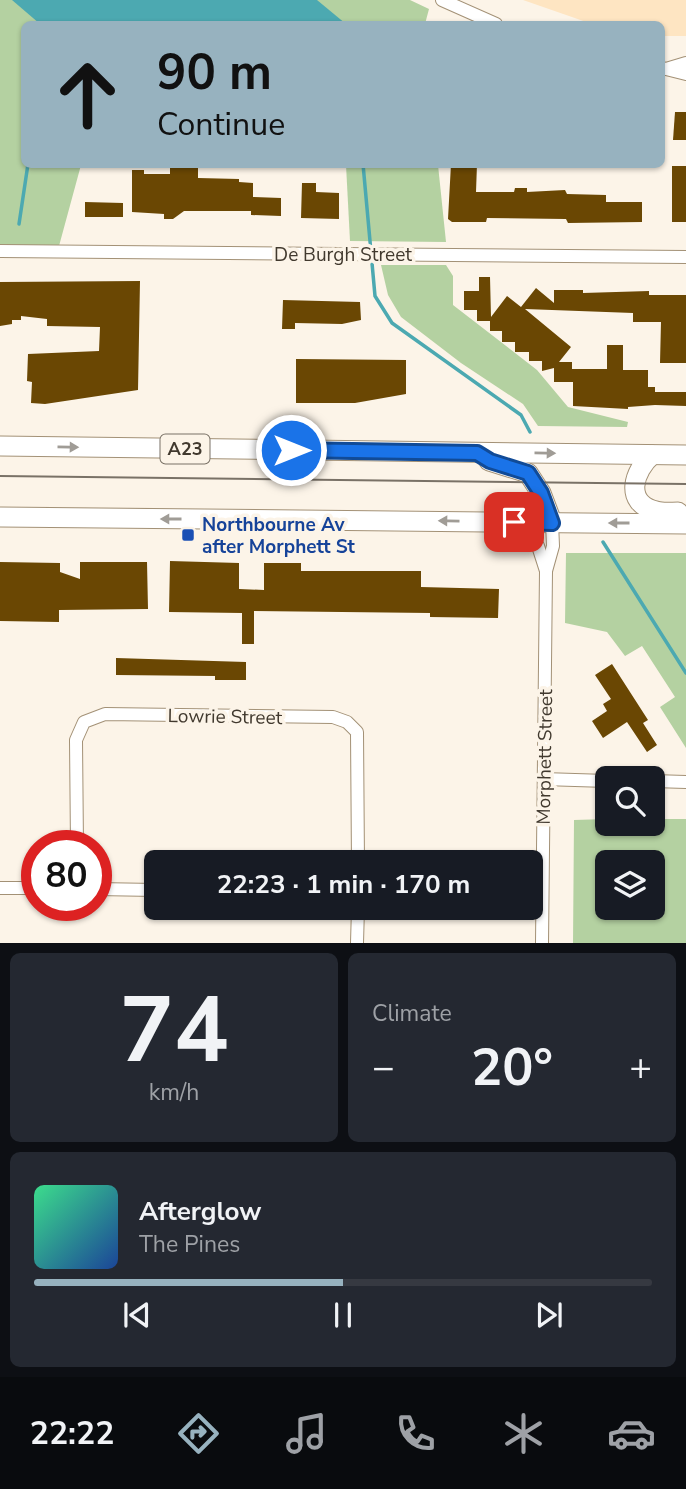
<!DOCTYPE html>
<html lang="en">
<head>
<meta charset="utf-8">
<style>
	body { margin:0; font-family:"Nunito Sans",sans-serif; background:#242831; color:#f1f3f6; height:100vh; display:flex; flex-direction:column; font-size:26px; white-space:nowrap }
	* { box-sizing:border-box; margin:0 }
	p { font-size:23px; color:#9ea1a6 }
	.icon { flex:none; width:38px; height:38px; fill:none; stroke:currentColor; stroke-width:2; stroke-linecap:round; stroke-linejoin:round }
	.map { position:relative; height:943px; overflow:hidden }
	.panel { display:flex; flex-direction:column; gap:10px; padding:10px; background:#0d0f14; flex:1 }
	.panel>* { flex:none }
	.banner { position:absolute; left:21px; top:21px; width:644px; height:147px; border-radius:10px; box-shadow:0 2px 5px #0004; background:#97b2bf; color:#111; overflow:hidden }
	.buttons { position:absolute; left:595px; top:766px; display:grid; gap:14px }
	.buttons a { display:grid; place-items:center; width:70px; height:70px; border-radius:10px; background:#171b24; box-shadow:0 2px 5px #0004; font-size:35px }
	.speed { position:absolute; left:21px; top:830px; display:flex; gap:14px; font-size:35px; font-weight:700; text-align:center }
	.speed>* { display:grid; place-content:center; width:91px; height:91px; border-radius:50%; background:#171b24; box-shadow:0 2px 5px #0004; line-height:1 }
	.speed .limit { border:10px solid #d22; background:#fff; color:#111 }
	.pin { position:absolute; display:grid; place-items:center; width:60px; height:60px; color:#fff; margin:-30px; border-radius:14px; box-shadow:0 4px 10px #0006 }
	.me { position:absolute; width:77px; margin:-38px; rotate:90deg; stroke-linejoin:round; filter:drop-shadow(0 0 5px #0008) }
	.turn { display:flex; align-items:center; gap:24px; height:147px; padding:0 21px; font-size:32px }
	.turn .icon { width:91px; height:91px; stroke-width:2.5 }
	.turn b { display:block; font-size:49px; line-height:60px }
	.big { font-size:52px; font-weight:700; line-height:1.1 }
	.panel .widget { flex:1; display:flex; flex-direction:column; justify-content:center; gap:10px; min-width:0; padding:0 24px; border-radius:10px; background:#242831 }
	.panel .dial { align-items:center; gap:0 }
	.dial b { font-size:91px; line-height:1 }
	.song { display:flex; align-items:center; gap:21px }
	.cover { width:84px; height:84px; border-radius:10px; background:linear-gradient(135deg,hsl(150 70% 55%),hsl(220 70% 35%)) }
	.played { height:7px; border-radius:4px; background:linear-gradient(90deg,#97b2bf 50%,#363941 50%) }
	.keys { display:flex; justify-content:space-around; direction:ltr }
	.heat { display:flex; justify-content:space-between; align-items:center; font-size:38px; direction:ltr }
	.panel .tiles { flex:1; display:grid; gap:10px; grid-template-columns:1fr 1fr }
	.widget:last-child { grid-column:span 2 }
	.trip { position:absolute; left:144px; top:850px; width:399px; height:70px; border-radius:10px; background:#171b24; box-shadow:0 2px 5px #0004; font-weight:700; line-height:70px; text-align:center }
	.tab-bar { display:flex; height:112px; justify-content:space-around; align-items:center; background:#090b0e; color:#9ea1a6 }
	.tab-bar .icon { width:49px; height:49px }
	.tab-bar .selected { color:#97b2bf }
	.tab-bar b { font-size:32px; color:#f1f3f6 }
	.map>svg:first-child { display:block }
	.built { fill:#fee5c2 }
	.green { fill:#b4d1a1; fill-rule:evenodd }
	.water { fill:#4ca9b1 }
	.lines { fill:none; stroke-linecap:round; stroke-linejoin:round }
	.stream { stroke:#4ca9b1; stroke-width:3.5 }
	.building { fill:#6a4703 }
	.minor-casing { stroke:#a39176; stroke-width:14 }
	.trunk-casing { stroke:#a39176; stroke-width:21 }
	.minor { stroke:#fff; stroke-width:12 }
	.trunk { stroke:#fff; stroke-width:19 }
	.tram { stroke:#797166; stroke-width:2 }
	.oneway { fill:#a09c96 }
	.route-casing { stroke:#114b97; stroke-width:18 }
	.route { stroke:#1a73e8; stroke-width:12 }
	.transit-dot { fill:#1a4fb4; stroke:#fcf4e8; stroke-width:2.5 }
	.labels { text-anchor:middle; stroke-width:7; stroke-linejoin:round; paint-order:stroke }
	.shield { fill:#fcf4e8; stroke:#797166; stroke-width:2 }
	.shield-label { font-size:18px; font-weight:bold; fill:#41392e }
	.street-label { font-size:19px; fill:#41392e; stroke:#fcf4e8 }
	.transit-label { font-size:19px; font-weight:bold; fill:#164399; stroke:#fcf4e8; text-anchor:start }
</style>
</head>
<body>
<div class="map">
<svg width="686" height="943" viewBox="0 0 686 943">
	<rect width="100%" height="100%" fill="#fcf4e8"/>
	<polygon class="built" points="523,0 686,0 686,36 662,36 662,24 592,24"/>
	<g class="green">
		<polygon points="0,0 410,0 429,9 425,24 24,24 24,164 81,165 59,246 0,245"/>
		<polygon points="346,165 438,165 446,242 350,241"/>
		<polygon points="381,265 446,265 453,276 453,305 537,370 568,407 628,422 627,427 538,426 523,404 461,363 401,317 388,295"/>
		<polygon points="566,553 686,553 686,748 660,707 675,697 642,646 625,656 607,632 565,623"/>
		<path d="M607 819V824H653V819H686V943H573L574 820ZM607 863H653V908H607Z"/>
	</g>
	<polygon class="water" points="12,0 317,0 346,24 40,24"/>
	<g class="lines">
		<g class="stream">
			<polyline points="363,164 375,296 392,323 521,415 530,432"/>
			<polyline points="19,224 28,164"/>
			<polyline points="603,542 686,673"/>
		</g>
	</g>
	<g class="building">
		<polygon points="675,112 686,112 686,140 673,140"/>
		<polygon points="170,164 198,167 198,178 239,179 239,182 253,183 253,197 281,198 281,216 251,215 251,211 184,211 173,219 164,219 164,214 132,212 132,170 144,170 144,174 170,174"/>
		<polygon points="451,164 477,164 476,192 514,192 515,188 527,188 527,192 565,190 567,194 606,195 606,202 642,202 642,222 568,223 566,219 487,218 486,222 452,222 448,219"/>
		<rect x="672" y="166" width="14" height="56"/>
		<polygon points="302,183 316,183 316,192 339,193 339,219 301,218"/>
		<polygon points="85,202 123,203 123,217 85,217"/>
		<polygon points="479,277 490,277 491,317 507,296 521,307 536,288 554,303 554,290 583,290 583,293 649,291 649,295 686,295 686,363 660,363 661,322 633,322 633,313 525,309 571,347 559,362 572,362 572,369 607,369 607,345 623,345 623,370 648,370 648,387 655,387 655,392 686,392 686,406 655,405 628,407 628,409 573,406 573,382 554,382 554,368 542,371 542,361 529,361 529,352 515,352 515,342 502,342 502,331 490,331 490,321 477,321 477,310 464,310 464,291 479,291"/>
		<polygon points="140,281 138,390 45,404 31,403 32,382 27,381 28,354 99,351 100,327 47,326 47,319 21,316 21,320 12,320 12,324 0,326 0,282"/>
		<polygon points="283,300 360,302 361,320 342,324 295,323 295,329 282,329"/>
		<polygon points="296,359 406,360 406,394 355,403 296,403"/>
		<polygon points="170,561 239,563 239,589 264,590 264,563 301,563 301,571 421,571 421,587 499,589 498,618 430,617 430,613 254,611 254,644 242,644 242,613 169,612"/>
		<polygon points="0,562 60,563 60,572 80,579 80,562 147,562 148,609 59,610 59,622 0,621"/>
		<polygon points="116,658 246,662 246,680 215,680 215,676 116,675"/>
		<polygon points="612,664 648,720 643,723 657,745 647,752 627,722 603,738 592,721 607,711 603,704 611,699 595,675"/>
	</g>
	<g class="lines">
		<g class="minor-casing">
			<g id="minor">
				<polyline points="442,0 496,24"/>
				<polyline points="662,68 686,74"/>
				<polyline points="666,69 686,63"/>
				<polyline points="0,251 686,257"/>
				<polyline points="515,523 538,546 546,571"/>
				<polyline points="543,779 607,781"/>
				<polyline points="653,781 686,782"/>
				<polyline points="77,845 76,740 84,722 105,714 333,717 347,722 357,732 358,863"/>
				<polyline points="0,888 37,888"/>
				<polyline points="96,889 156,890"/>
				<polyline points="357,943 358,908"/>
				<polyline points="542,943 546,571 553,546 552,522"/>
			</g>
		</g>
		<g class="trunk-casing">
			<g id="trunk">
				<polyline points="0,446 686,455"/>
				<path d="M652 455C634 470 623 503 656 511 662 513 671 512 678 512"/>
				<polyline points="489,461 528,473 541,493 552,522"/>
				<polyline points="0,517 686,524"/>
			</g>
		</g>
		<use href="#minor" class="minor"/>
		<use href="#trunk" class="trunk"/>
		<polyline class="tram" points="0,476 686,484"/>
	</g>
	<defs><path id="oneway-solid" d="M-6-.8H1V-3.2L6.5 0L1 3.2V.8H-6Z" transform="scale(1.75)"/></defs>
	<g class="oneway">
		<use href="#oneway-solid" transform="translate(68 447) rotate(1)"/>
		<use href="#oneway-solid" transform="translate(545 453) rotate(1)"/>
		<use href="#oneway-solid" transform="translate(171 519) rotate(-180)"/>
		<use href="#oneway-solid" transform="translate(449 521) rotate(-179)"/>
		<use href="#oneway-solid" transform="translate(619 523) rotate(-180)"/>
	</g>
	<g class="lines">
		<g class="route-casing">
			<polyline id="route" points="291,450 477,453 490,461 528,473 541,493 552,523 514,522"/>
		</g>
		<use href="#route" class="route"/>
	</g>
	<rect class="transit-dot" x="181" y="528" width="14" height="14" rx="3.5"/>
	<g class="labels">
		<rect class="shield" x="160.5" y="434.5" width="49" height="29" rx="5"/>
		<g class="shield-label">
			<text x="185" y="455">A23</text>
		</g>
		<g class="street-label">
			<text x="343" y="261">De Burgh Street</text>
			<text transform="translate(225 716) rotate(1)" y="7">Lowrie Street</text>
			<text transform="translate(544 757) rotate(-89)" y="7">Morphett Street</text>
		</g>
		<g class="transit-label">
			<text x="202" y="531">Northbourne Av<tspan x="202" dy="22">after Morphett St</tspan></text>
		</g>
	</g>
</svg>
<div class="buttons">
<a><svg class="icon" aria-label="search" viewBox="0 0 24 24"><circle cx="10" cy="10" r="6"/><path d="M15 15l6 6"/></svg></a>
<a><svg class="icon" aria-label="layers" viewBox="0 0 24 24"><path d="M12 4l9 5-9 5-9-5zM3 14l9 5 9-5"/></svg></a>
</div>
<div class="speed"><div class="limit">80</div></div>
<div class="pin" style="left:514px;top:522px;background:#d93025"><svg class="icon" aria-label="arrive" viewBox="0 0 24 24"><path d="M6 21V4h12l-3 4 3 4H6"/></svg></div>
<svg class="me" style="left:291px;top:450px" viewBox="-20 -20 40 40"><circle r="17" fill="#1a73e8" stroke="#fff" stroke-width="3"/><path d="M0-11L8 9 0 5-8 9z" fill="#fff"/></svg>
<div class="trip">22:23 · 1 min · 170 m</div>
<div class="banner">
<div class="turn"><svg class="icon" aria-label="ahead" viewBox="0 0 24 24"><path d="M12 20V5M6 11l6-6 6 6"/></svg><div><b>90 m</b>Continue</div></div>
</div>
</div>
<section class="panel">
<div class="tiles">
<div class="widget dial"><b>74</b><p>km/h</p></div>
<div class="widget"><p>Climate</p>
<div class="heat"><a>−</a><b class="big">20°</b><a>+</a></div>
</div>
<div class="widget">
<div class="song"><i class="cover"></i><div><b>Afterglow</b><p>The Pines</p></div></div>
<div class="played"></div>
<div class="keys"><svg class="icon" aria-label="previous" viewBox="0 0 24 24"><path d="M18 5L8 12l10 7zM5 5v14"/></svg><svg class="icon" aria-label="pause" viewBox="0 0 24 24"><path d="M8 5v14M16 5v14"/></svg><svg class="icon" aria-label="next" viewBox="0 0 24 24"><path d="M6 5l10 7-10 7zM19 5v14"/></svg></div>
</div>
</div>
</section>
<nav class="tab-bar">
<b>22:22</b>
<svg class="icon selected" aria-label="directions" viewBox="0 0 24 24"><path d="M12 3l9 9-9 9-9-9zM9 14v-3h6M13 9l2 2-2 2"/></svg>
<svg class="icon" aria-label="music" viewBox="0 0 24 24"><path d="M9 18V5l10-2v13"/><circle cx="6" cy="18" r="3"/><circle cx="16" cy="16" r="3"/></svg>
<svg class="icon" aria-label="phone" viewBox="0 0 24 24"><path d="M5 4h4l2 5-3 2q2 4 5 5l2-3 5 2v4C11 20 4 13 5 4z"/></svg>
<svg class="icon" aria-label="climate" viewBox="0 0 24 24"><path d="M12 3v18M4 7l16 10M4 17L20 7"/></svg>
<svg class="icon" aria-label="car" viewBox="0 0 24 24"><path d="M5 17H2v-5l4-1 3-4h7l3 4 3 1v5h-3M9 17h6M6 11h13"/><circle cx="7" cy="17" r="2"/><circle cx="17" cy="17" r="2"/></svg>
</nav>
</body>
</html>
